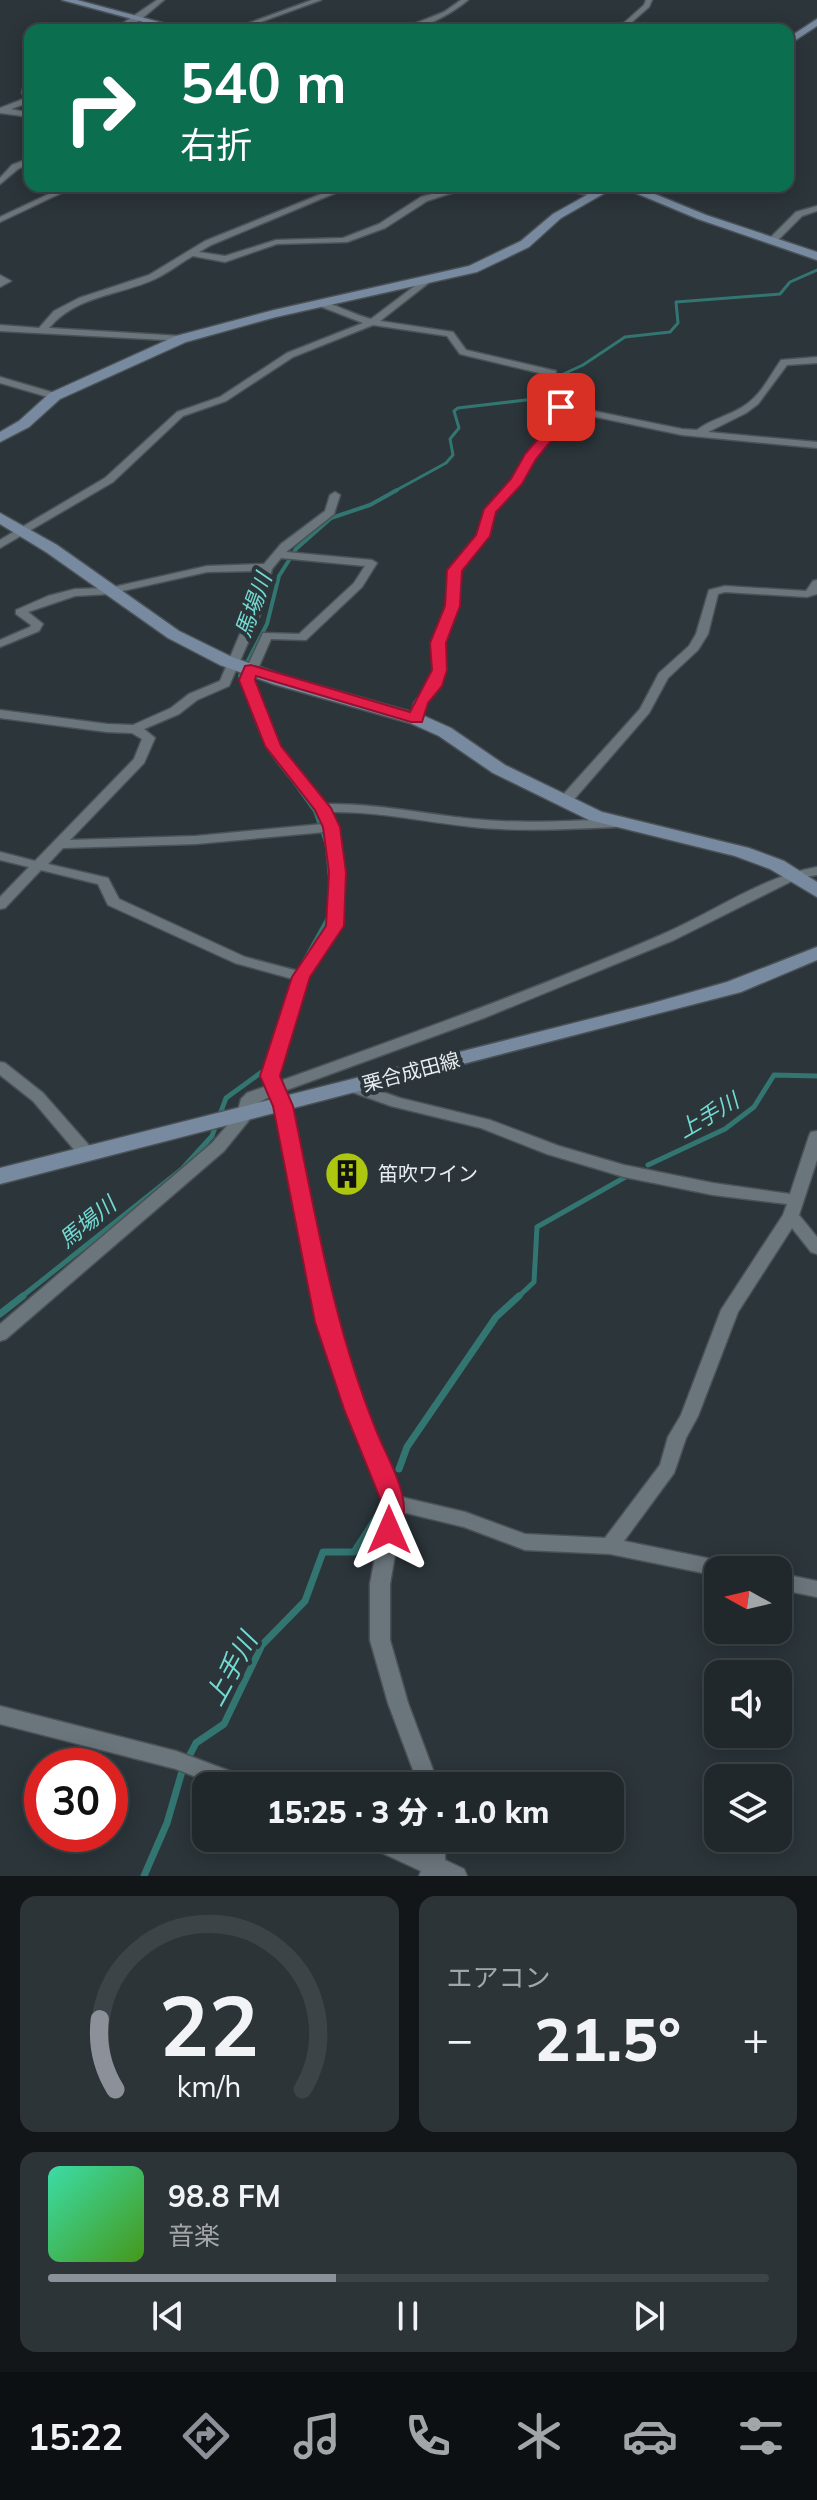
<!DOCTYPE html>
<html lang="ja">
<head>
<meta charset="utf-8">
<style>
	body { margin:0; font-family:Mulish,"Noto Sans JP",sans-serif; background:#2d3438; color:#f1f3f6; height:100vh; display:flex; flex-direction:column; font-size:30px; white-space:nowrap }
	* { box-sizing:border-box; margin:0 }
	p { font-size:26px; color:#a2a6a9 }
	.icon { flex:none; width:44px; height:44px; fill:none; stroke:currentColor; stroke-width:2; stroke-linecap:round; stroke-linejoin:round }
	.map { position:relative; height:1876px; overflow:hidden }
	.side { display:flex; flex-direction:column; gap:20px; padding:20px; background:#121618; flex:1 }
	.side>* { flex:none }
	.banner { position:absolute; left:24px; top:24px; width:770px; height:168px; border-radius:16px; box-shadow:0 4px 20px #0003,0 0 0 2px #3d4448; background:#0b6e4f; color:#fff; overflow:hidden }
	.needle { width:52px; rotate:278deg }
	.buttons { position:absolute; left:704px; top:1556px; display:grid; gap:16px }
	.buttons a { display:grid; place-items:center; width:88px; height:88px; border-radius:16px; background:#20282c; box-shadow:0 4px 20px #0003,0 0 0 2px #3d4448; font-size:40px }
	.speed { position:absolute; left:24px; top:1748px; display:flex; gap:16px; font-size:40px; font-weight:700; text-align:center }
	.speed>* { display:grid; place-content:center; width:104px; height:104px; border-radius:50%; background:#20282c; box-shadow:0 4px 20px #0003,0 0 0 2px #3d4448; line-height:1 }
	.speed .limit { border:12px solid #d22; background:#fff; color:#111 }
	.pin { position:absolute; display:grid; place-items:center; width:68px; height:68px; color:#fff; margin:-34px; border-radius:16px; box-shadow:0 4px 12px #0006 }
	.me { position:absolute; width:88px; margin:-44px; rotate:0deg; stroke-linejoin:round; filter:drop-shadow(0 0 6px #0008) }
	.turn { display:flex; align-items:center; gap:28px; height:168px; padding:0 24px; font-size:36px }
	.turn .icon { width:104px; height:104px; stroke-width:2.5 }
	.turn b { display:block; font-size:56px; line-height:68px }
	.big { font-size:60px; font-weight:800; line-height:1.1 }
	.side .tile { flex:1; display:flex; flex-direction:column; justify-content:center; gap:12px; min-width:0; padding:0 28px; border-radius:16px; background:#2d3438 }
	.side .dial { align-items:center; gap:0 }
	.dial svg { height:208px; overflow:visible; fill:none; stroke:#3d4448; stroke-width:7; stroke-linecap:round; text-anchor:middle }
	.dial text { fill:#f1f3f6; stroke:none }
	.song { display:flex; align-items:center; gap:24px }
	.cover { width:96px; height:96px; border-radius:12px; background:linear-gradient(135deg,hsl(160 70% 55%),hsl(100 70% 35%)) }
	.played { height:8px; border-radius:4px; background:linear-gradient(90deg,#8c9099 40%,#3d4448 40%) }
	.keys { display:flex; justify-content:space-around; direction:ltr }
	.heat { display:flex; justify-content:space-between; align-items:center; font-size:44px; direction:ltr }
	.side .tiles { flex:1; display:grid; gap:20px; grid-template-columns:1fr 1fr }
	.tile:last-child { grid-column:span 2 }
	.trip { position:absolute; left:192px; top:1772px; width:432px; height:80px; border-radius:16px; background:#20282c; box-shadow:0 4px 20px #0003,0 0 0 2px #3d4448; font-weight:800; line-height:80px; text-align:center }
	.menu { display:flex; height:128px; justify-content:space-around; align-items:center; background:#0d1012; color:#a2a6a9 }
	.menu .icon { width:56px; height:56px }
	.menu .current { color:#8c9099 }
	.menu b { font-size:36px; color:#f1f3f6 }
	.map>svg:first-child { display:block }
	.lines { fill:none; stroke-linecap:round; stroke-linejoin:round }
	.stream-far3 { stroke:#337570; stroke-width:3 }
	.stream-far2 { stroke:#337570; stroke-width:4 }
	.stream-far1 { stroke:#337570; stroke-width:5 }
	.stream { stroke:#337570; stroke-width:7 }
	.street-casing { stroke:#4b5257; stroke-width:3 }
	.secondary-casing { stroke:#4b5257; stroke-width:3 }
	.street { fill:#6b767c; fill-rule:evenodd }
	.secondary { fill:#788aa0; fill-rule:evenodd }
	.route { fill:#e11d48; stroke:#92132f; stroke-width:2 }
	.labels { text-anchor:middle; stroke-width:8; stroke-linejoin:round; paint-order:stroke }
	.street-label { font-size:20px; fill:#e6ecf0; stroke:#2b353a }
	.poi-label { font-size:20px; fill:#e6ecf0; stroke:#2b353a; text-anchor:start }
	.water-label { font-size:22px; font-style:italic; fill:#73dad2; stroke:#2b353a }
	.near-water-label { font-size:26px; font-style:italic; fill:#73dad2; stroke:#2b353a }
</style>
</head>
<body>
<div class="map">
<svg width="817" height="1876" viewBox="0 0 817 1876">
	<rect width="100%" height="100%" fill="#2b353a"/>
	<g class="lines">
		<polyline class="stream-far3" points="393,492 446,463 453,455 450,439 459,428 454,411 458,408 543,398 554,393 559,376 583,365 625,337 670,332 678,323 676,302 780,294 790,282 817,270"/>
		<g class="stream-far2">
			<polyline points="243,682 240,676 267,624 279,576 296,549 331,518 370,505 397,490"/>
			<polyline points="264,740 315,811 327,845"/>
		</g>
		<g class="stream-far1">
			<polyline points="327,843 331,883"/>
			<polyline points="303,964 329,917"/>
			<polyline points="288,996 296,975"/>
			<polyline points="648,1165 725,1129 754,1107 774,1075 817,1076"/>
			<polyline points="20,1298 182,1169 212,1136 226,1098 266,1069"/>
			<polyline points="517,1298 534,1282 537,1227 629,1175"/>
		</g>
		<g class="stream">
			<polyline points="0,1314 23,1296"/>
			<polyline points="399,1469 407,1447 496,1317 519,1296"/>
			<polyline points="144,1876 167,1823 183,1768 196,1743 224,1724 262,1645 305,1601 323,1552 354,1552 380,1512"/>
		</g>
		<g class="street-casing">
			<g id="street">
				<path d="M157 0H164C149 12 133 30 113 30Z"/>
				<polygon points="312,0 321,0 239,30 230,30"/>
				<path d="M461 0H468C450 15 422 30 399 30L444 12Z"/>
				<polygon points="646,0 652,0 649,7 623,30 616,30 644,5"/>
				<polygon points="30,74 30,102 11,109 30,113 30,117 0,113 0,108 26,98 22,93 27,76"/>
				<polygon points="30,158 30,163 18,169 0,184 0,178 12,165"/>
				<polygon points="66,186 76,186 0,222 0,217"/>
				<path d="M341 186H352L211 245 199 252 225 256 276 240 343 238 379 224 421 197 460 186H473L427 201 385 228 347 242 277 244 225 262 193 256C180 263 168 273 155 279 118 296 77 295 49 328L181 336 186 339 184 341 0 331V325L39 328 54 311 79 298 149 275 205 241Z"/>
				<polygon points="549,186 564,186 600,195 596,197"/>
				<polygon points="817,206 817,211 802,216 775,243 769,243 769,239 796,212"/>
				<polygon points="0,275 11,281 0,287"/>
				<path d="M424 279 431 281 380 321 453 332 466 350 556 371 552 393 564 405 682 429 697 430C711 419 729 416 744 406 761 395 770 376 781 360L817 357V363L787 365 758 404 746 413 708 432 817 442V448L682 435 563 410 560 413 557 431 534 458 521 483 494 512 488 536 460 570 458 606 444 643 446 670 440 686 426 704 422 719 416 723 410 719 414 703 428 685 434 670 432 643 446 606 450 570 478 535 485 509 513 480 526 455 547 431 550 412 555 407 542 393 548 375 460 354 447 336 373 325 293 357 226 401 183 416 113 482 0 548V540L105 478 177 412 220 397 287 353 363 323 317 305V301C332 302 354 315 371 319Z"/>
				<polygon points="0,377 58,394 60,396 55,399 0,383"/>
				<path d="M335 492 340 495 334 514 286 552 372 560 377 563 362 587 306 640 271 639 253 680 279 746 311 789 325 804C375 803 424 814 473 819 521 824 568 821 616 819L623 823 616 827C568 829 520 832 473 827 425 822 378 811 330 812L338 827 345 872 342 926 308 977 278 1076 280 1081C408 1035 536 989 661 935 713 913 761 877 817 867V875L798 878 674 940 484 1018 284 1091 291 1106 335 1322 365 1409 401 1497 465 1512 525 1534 605 1538 660 1465 668 1437 681 1415 721 1310 783 1215 787 1204 713 1195 624 1177 547 1154 481 1128 391 1106 349 1091 346 1087 349 1083 354 1082 400 1098 490 1120 559 1146 624 1165 713 1183 790 1194 809 1136 811 1132 817 1131V1160L799 1215 817 1237V1254L811 1252 792 1228 738 1312 698 1416 686 1438 674 1473 624 1541 726 1562 733 1564 736 1570H718V1576L610 1554 525 1550 464 1527 402 1512 390 1584V1640L408 1703 439 1786H419L388 1703 370 1640V1584L385 1503 347 1409 317 1322 275 1106 271 1096 254 1105 250 1119 224 1151 6 1339 0 1341V1324L212 1143 237 1114 241 1099 247 1093 267 1086 262 1076 293 979 235 963 108 905 98 884 41 870 5 908 0 909V897L29 867 0 860V852L35 861 134 759 142 739 132 733 107 732 0 718V710L107 724 133 725 171 708 189 694 220 681 248 615 261 571 207 572 109 594 75 596 28 612 43 624 39 631 0 647V640L30 627 31 625 16 614V610L48 596 75 589 109 588 207 566 264 564 281 544 325 511 330 495ZM281 558 365 566 354 583 299 634 263 633 241 680C249 701 256 726 267 746 282 774 310 795 323 824L196 836 70 840 144 763 155 738 144 729 179 714 197 700 229 686 260 615 272 569ZM325 832 331 872 328 926 298 971 245 957 119 899 108 878 48 864 63 848 196 844Z"/>
				<polygon points="817,580 817,594 807,597 725,592 718,594 708,634 698,650 668,678 649,713 570,804 560,804 559,801 560,798 640,709 659,673 689,646 696,634 709,590 725,586 806,591 813,581"/>
				<polygon points="0,1062 5,1063 43,1093 94,1151 96,1155 94,1159 82,1159 33,1101 0,1075"/>
				<polygon points="778,1573 817,1581 817,1597 778,1589"/>
				<polygon points="0,1706 176,1751 251,1779 254,1786 219,1786 176,1769 0,1724"/>
				<polygon points="362,1838 396,1838 423,1850 423,1838 445,1838 445,1860 464,1869 467,1876 419,1876 421,1871 365,1845"/>
			</g>
		</g>
		<g class="secondary-casing">
			<g id="secondary">
				<polygon points="62,0 77,0 189,30 173,30"/>
				<polygon points="817,19 817,26 788,45 788,38"/>
				<polygon points="603,186 617,186 561,218 529,247 477,272 276,317 186,342 60,399 29,427 0,442 0,432 19,421 50,393 176,336 274,310 469,266 521,241 553,214"/>
				<polygon points="619,186 635,186 706,215 817,252 817,260 698,219"/>
				<polygon points="0,513 57,545 179,631 232,657 285,676 422,715 451,728 505,765 602,812 749,848 784,861 817,882 817,897 770,869 735,856 589,820 493,773 439,736 410,723 273,684 220,665 168,638 46,552 0,524"/>
				<polygon points="817,947 817,960 741,992 0,1184 0,1168 653,1003 727,982"/>
			</g>
		</g>
		<use href="#street" class="street"/>
		<use href="#secondary" class="secondary"/>
	</g>
	<path class="route" d="M557 405 567 407 561 414 559 431 536 459 522 484 496 512 490 536 462 571 460 606 446 643 447 670 442 686 428 703 422 722H411L256 676 255 680 281 746 331 808 340 827 346 872 344 926 310 977 280 1076 293 1106C316 1217 334 1329 378 1435 392 1468 415 1502 398 1537L389 1540 381 1537 377 1530 382 1503 344 1409 315 1322 273 1106 260 1076 292 977 326 926 329 872 323 827 315 810 265 746 239 680 245 666 251 665 410 712 432 670 430 643 445 606 447 570 476 535 484 509 511 479 525 454 546 430 549 412Z"/>
	<defs>
		<g id="building-disc" transform="scale(2.3)"><circle r="9.5" fill="#adc60f" stroke="#2b353a"/><path d="M-4-6H4V6H1V3H-1V6H-4ZM-2.5-4.3h1.7v1.8h-1.7ZM.8-4.3h1.7v1.8H.8ZM-2.5-1h1.7V.8h-1.7ZM.8-1h1.7V.8H.8Z" fill="#111"/></g>
	</defs>
	<g fill-rule="evenodd">
		<use href="#building-disc" x="347" y="1174"/>
	</g>
	<g class="labels">
		<g class="street-label">
			<text transform="translate(411 1072) rotate(-15)" y="7">栗合成田線</text>
		</g>
		<g class="poi-label">
			<text x="378" y="1181">笛吹ワイン</text>
		</g>
		<g class="water-label">
			<text transform="translate(253 605) rotate(-70)" y="8">馬場川</text>
			<text transform="translate(708 1115) rotate(-30)" y="8">上手川</text>
			<text transform="translate(87 1222) rotate(-39)" y="8">馬場川</text>
		</g>
		<g class="near-water-label">
			<text transform="translate(231 1669) rotate(-61)" y="9">上手川</text>
		</g>
	</g>
</svg>
<div class="buttons">
<a><svg class="needle" viewBox="-14 -14 28 28"><path d="M0-13l5 13h-10z" fill="#e53935"/><path d="M0 13l5-13h-10z" fill="#a2a6a9"/></svg></a>
<a><svg class="icon" aria-label="sound" viewBox="0 0 24 24"><path d="M4 9h4l5-4v14l-5-4H4zM17 9q2 3 0 6"/></svg></a>
<a><svg class="icon" aria-label="layers" viewBox="0 0 24 24"><path d="M12 4l9 5-9 5-9-5zM3 14l9 5 9-5"/></svg></a>
</div>
<div class="speed"><div class="limit">30</div></div>
<div class="pin" style="left:561px;top:407px;background:#d93025"><svg class="icon" aria-label="arrive" viewBox="0 0 24 24"><path d="M6 21V4h12l-3 4 3 4H6"/></svg></div>
<svg class="me" style="left:389px;top:1530px" viewBox="-20 -20 40 40"><path d="M0-17L14 15 0 8-14 15z" fill="#e11d48" stroke="#fff" stroke-width="4"/></svg>
<div class="trip">15:25 · 3 分 · 1.0 km</div>
<div class="banner">
<div class="turn"><svg class="icon" aria-label="right" viewBox="0 0 24 24"><path d="M7 20v-9h11M14 6l5 5-5 5"/></svg><div><b>540 m</b>右折</div></div>
</div>
</div>
<section class="side">
<div class="tiles">
<div class="tile dial"><svg viewBox="0 0 100 80">
<path d="M14 69A42 42 0 1 1 86 69"/>
<path d="M14 69A42 42 0 0 1 8 42" stroke="#8c9099"/>
<text x="50" y="56" font-size="32" font-weight="700">22</text>
<text x="50" y="72" font-size="11">km/h</text>
</svg></div>
<div class="tile"><p>エアコン</p>
<div class="heat"><a>−</a><b class="big">21.5°</b><a>+</a></div>
</div>
<div class="tile">
<div class="song"><i class="cover"></i><div><b>98.8 FM</b><p>音楽</p></div></div>
<div class="played"></div>
<div class="keys"><svg class="icon" aria-label="previous" viewBox="0 0 24 24"><path d="M18 5L8 12l10 7zM5 5v14"/></svg><svg class="icon" aria-label="pause" viewBox="0 0 24 24"><path d="M8 5v14M16 5v14"/></svg><svg class="icon" aria-label="next" viewBox="0 0 24 24"><path d="M6 5l10 7-10 7zM19 5v14"/></svg></div>
</div>
</div>
</section>
<nav class="menu">
<b>15:22</b>
<svg class="icon current" aria-label="directions" viewBox="0 0 24 24"><path d="M12 3l9 9-9 9-9-9zM9 14v-3h6M13 9l2 2-2 2"/></svg>
<svg class="icon" aria-label="music" viewBox="0 0 24 24"><path d="M9 18V5l10-2v13"/><circle cx="6" cy="18" r="3"/><circle cx="16" cy="16" r="3"/></svg>
<svg class="icon" aria-label="phone" viewBox="0 0 24 24"><path d="M5 4h4l2 5-3 2q2 4 5 5l2-3 5 2v4C11 20 4 13 5 4z"/></svg>
<svg class="icon" aria-label="climate" viewBox="0 0 24 24"><path d="M12 3v18M4 7l16 10M4 17L20 7"/></svg>
<svg class="icon" aria-label="car" viewBox="0 0 24 24"><path d="M5 17H2v-5l4-1 3-4h7l3 4 3 1v5h-3M9 17h6M6 11h13"/><circle cx="7" cy="17" r="2"/><circle cx="17" cy="17" r="2"/></svg>
<svg class="icon" aria-label="filters" viewBox="0 0 24 24"><path d="M4 7h16M4 17h16"/><circle cx="9" cy="7" r="2"/><circle cx="15" cy="17" r="2"/></svg>
</nav>
</body>
</html>
